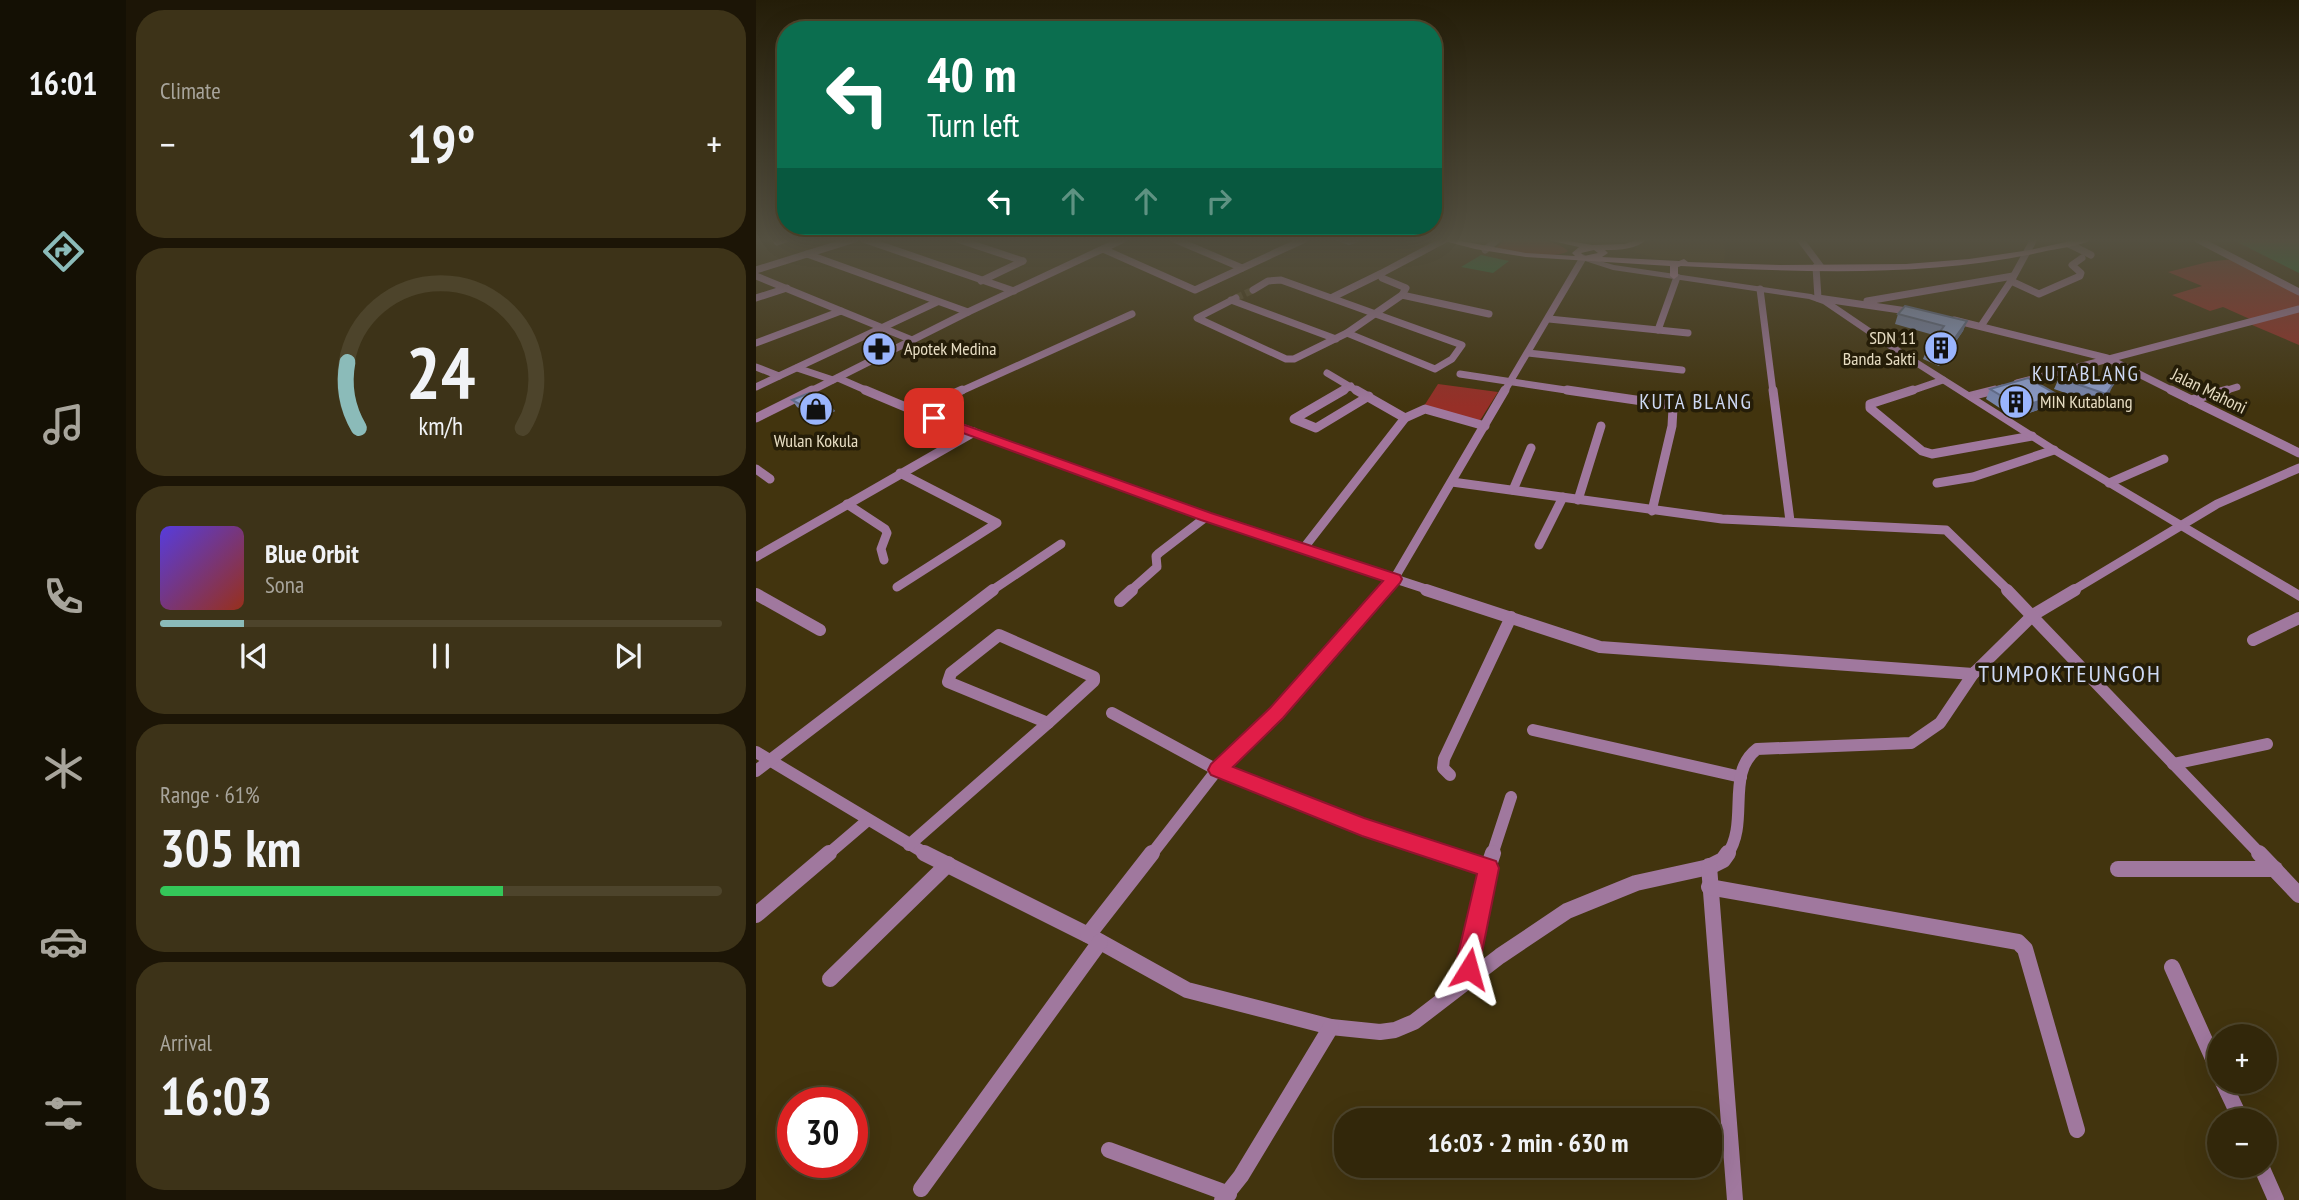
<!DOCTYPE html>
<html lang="en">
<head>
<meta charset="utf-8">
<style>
	body { margin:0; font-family:"PT Sans Narrow",sans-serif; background:#3d3318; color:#f1f3f6; height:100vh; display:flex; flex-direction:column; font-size:26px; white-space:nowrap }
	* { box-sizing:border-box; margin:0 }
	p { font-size:23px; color:#a8a59c }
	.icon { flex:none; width:38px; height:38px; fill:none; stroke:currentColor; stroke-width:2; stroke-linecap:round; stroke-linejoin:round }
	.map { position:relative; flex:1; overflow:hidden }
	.drawer { display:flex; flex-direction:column; gap:10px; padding:10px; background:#1c1506; width:630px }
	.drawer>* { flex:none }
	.hud { position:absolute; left:21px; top:21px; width:665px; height:214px; border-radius:28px; box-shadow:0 7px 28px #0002,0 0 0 2px #4d442b; background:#0b6e4f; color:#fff; overflow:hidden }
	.controls { position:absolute; left:1451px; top:1024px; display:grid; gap:14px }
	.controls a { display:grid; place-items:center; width:70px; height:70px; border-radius:50%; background:#32270a; box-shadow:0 7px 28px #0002,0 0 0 2px #4d442b; font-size:35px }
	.speed { position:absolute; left:21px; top:1087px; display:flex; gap:14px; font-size:35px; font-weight:700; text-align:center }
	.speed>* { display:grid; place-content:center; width:91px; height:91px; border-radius:50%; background:#32270a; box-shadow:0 7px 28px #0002,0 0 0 2px #4d442b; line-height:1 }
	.speed .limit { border:10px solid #d22; background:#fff; color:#111 }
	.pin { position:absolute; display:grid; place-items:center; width:60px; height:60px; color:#fff; margin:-30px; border-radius:14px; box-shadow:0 4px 10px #0006 }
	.me { position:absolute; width:77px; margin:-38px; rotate:8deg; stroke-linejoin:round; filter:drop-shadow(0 0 5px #0008) }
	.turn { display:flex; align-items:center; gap:24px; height:147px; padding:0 35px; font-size:32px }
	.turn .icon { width:91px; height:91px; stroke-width:2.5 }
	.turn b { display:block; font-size:49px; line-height:60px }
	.lanes { display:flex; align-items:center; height:66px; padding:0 35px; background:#0003; justify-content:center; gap:35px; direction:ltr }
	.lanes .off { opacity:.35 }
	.big { font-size:52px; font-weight:600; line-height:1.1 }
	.drawer .card { flex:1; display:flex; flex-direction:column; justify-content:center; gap:10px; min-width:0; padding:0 24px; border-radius:28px; background:#3d3318 }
	.drawer .dial { align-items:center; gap:0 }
	.dial svg { height:182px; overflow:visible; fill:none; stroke:#4d442b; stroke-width:7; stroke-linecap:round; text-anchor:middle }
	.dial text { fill:#f1f3f6; stroke:none }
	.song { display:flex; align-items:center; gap:21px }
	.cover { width:84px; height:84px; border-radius:10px; background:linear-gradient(135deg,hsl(250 70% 55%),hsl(10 70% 35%)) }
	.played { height:7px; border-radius:4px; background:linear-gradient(90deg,#8bbbb9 15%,#4d442b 15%) }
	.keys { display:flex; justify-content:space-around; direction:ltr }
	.heat { display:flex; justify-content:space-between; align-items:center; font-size:38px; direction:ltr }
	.charge { height:10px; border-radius:5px; background:linear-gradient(90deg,#34c759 61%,#4d442b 0) }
	.trip { position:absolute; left:578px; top:1108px; width:388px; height:70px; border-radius:28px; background:#32270a; box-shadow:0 7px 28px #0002,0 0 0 2px #4d442b; font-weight:600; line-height:70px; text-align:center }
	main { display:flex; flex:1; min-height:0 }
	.menu { display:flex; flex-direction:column; width:126px; justify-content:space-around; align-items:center; background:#141004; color:#a8a59c }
	.menu .icon { width:49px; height:49px }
	.menu .selected { color:#8bbbb9 }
	.menu b { font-size:32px; color:#f1f3f6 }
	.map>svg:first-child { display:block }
	.built { fill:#4c3b0d }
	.green { fill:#962f27 }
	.water { fill:#1e7837 }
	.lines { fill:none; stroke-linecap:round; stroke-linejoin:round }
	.minor-tunnel { stroke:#5b4d29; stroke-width:7; stroke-dasharray:7 3.5; stroke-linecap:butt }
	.minor-far3 { stroke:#a0789e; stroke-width:7 }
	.minor-far2 { stroke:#a0789e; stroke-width:9 }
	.minor-far1 { stroke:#a0789e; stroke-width:12 }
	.minor { stroke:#a0789e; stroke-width:16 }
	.tertiary { fill:#a0789e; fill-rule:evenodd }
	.secondary { fill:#dc9cd9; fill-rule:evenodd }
	.wall { fill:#7886ae }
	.shaded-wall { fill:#616d8d }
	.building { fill:#8b9cca; stroke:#616d8d; stroke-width:2 }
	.route { fill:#e11d48; stroke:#92132f; stroke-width:2 }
	.labels { text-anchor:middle; stroke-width:7; stroke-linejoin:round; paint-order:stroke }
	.far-poi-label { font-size:18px; fill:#e7ddc3; stroke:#251d08; text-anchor:start }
	.far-street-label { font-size:18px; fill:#e7ddc3; stroke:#251d08 }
	.far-quarter-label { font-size:21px; letter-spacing:2px; fill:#ced9f4; stroke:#251d08 }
	.quarter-label { font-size:24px; letter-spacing:2px; fill:#ced9f4; stroke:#251d08 }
</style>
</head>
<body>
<main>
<nav class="menu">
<b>16:01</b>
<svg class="icon selected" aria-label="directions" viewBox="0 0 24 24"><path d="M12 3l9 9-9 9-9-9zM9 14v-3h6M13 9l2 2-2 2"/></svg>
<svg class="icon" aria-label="music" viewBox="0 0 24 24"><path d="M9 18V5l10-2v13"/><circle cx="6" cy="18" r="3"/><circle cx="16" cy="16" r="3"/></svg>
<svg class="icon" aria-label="phone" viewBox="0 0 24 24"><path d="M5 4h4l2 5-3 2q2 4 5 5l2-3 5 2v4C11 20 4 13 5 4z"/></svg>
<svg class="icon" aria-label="climate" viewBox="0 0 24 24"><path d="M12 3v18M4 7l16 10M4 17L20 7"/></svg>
<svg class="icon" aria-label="car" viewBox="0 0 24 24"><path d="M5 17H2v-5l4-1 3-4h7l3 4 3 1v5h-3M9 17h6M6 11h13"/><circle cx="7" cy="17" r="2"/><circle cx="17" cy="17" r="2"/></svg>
<svg class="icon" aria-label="filters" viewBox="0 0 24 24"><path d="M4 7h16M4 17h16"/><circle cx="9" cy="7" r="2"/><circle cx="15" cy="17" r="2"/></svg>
</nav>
<section class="drawer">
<div class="card"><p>Climate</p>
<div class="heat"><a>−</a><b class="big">19°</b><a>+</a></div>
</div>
<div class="card dial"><svg viewBox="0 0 100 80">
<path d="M14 69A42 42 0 1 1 86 69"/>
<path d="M14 69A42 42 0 0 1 9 40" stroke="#8bbbb9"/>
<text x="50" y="56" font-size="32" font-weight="700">24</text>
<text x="50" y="72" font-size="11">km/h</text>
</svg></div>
<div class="card">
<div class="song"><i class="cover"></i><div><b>Blue Orbit</b><p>Sona</p></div></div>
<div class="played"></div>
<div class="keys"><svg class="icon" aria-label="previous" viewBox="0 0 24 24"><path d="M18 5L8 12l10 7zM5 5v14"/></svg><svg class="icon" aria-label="pause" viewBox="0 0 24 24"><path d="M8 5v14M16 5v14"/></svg><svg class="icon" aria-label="next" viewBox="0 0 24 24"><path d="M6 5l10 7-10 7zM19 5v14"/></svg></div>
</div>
<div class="card"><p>Range · 61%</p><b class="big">305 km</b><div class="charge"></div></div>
<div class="card"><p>Arrival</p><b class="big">16:03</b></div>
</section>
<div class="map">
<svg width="1543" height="1200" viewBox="0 0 1543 1200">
	<rect width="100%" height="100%" fill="#42340e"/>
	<polygon class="built" points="892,239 970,239 968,262 902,259 878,252 879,248"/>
	<g class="green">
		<path d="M750 239C769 239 798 238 812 251 800 260 756 252 740 248Z"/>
		<polygon points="1477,259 1543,293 1543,345 1489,322 1496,320 1467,307 1454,311 1416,295 1446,286 1412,272 1452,262"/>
		<polygon points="682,384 742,392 723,422 668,406"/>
	</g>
	<g class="water">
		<polygon points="1475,239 1543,239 1543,273"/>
		<polygon points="725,255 753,261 737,273 705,267"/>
	</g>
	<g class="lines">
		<polyline class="minor-tunnel" points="480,298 497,290"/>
		<g class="minor-far3">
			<polyline points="107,239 258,291"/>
			<polyline points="201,239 267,261"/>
			<polyline points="418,239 486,268"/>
			<polyline points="1044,239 1065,267"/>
			<polyline points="1441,239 1543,292"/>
			<polyline points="21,242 30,239"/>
			<polyline points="1313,244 1335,255"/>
			<polyline points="347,249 439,290 549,239"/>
			<polyline points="729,250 742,239"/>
			<polyline points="51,254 212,312"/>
			<polyline points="1060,267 1062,298 1158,312"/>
			<polyline points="0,270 99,239"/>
			<polyline points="0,276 156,340"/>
			<polyline points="225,281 267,261"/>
			<polyline points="1255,281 1283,294 1324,276 1325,273 1316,265 1326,258"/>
			<polyline points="1004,289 1017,392"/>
			<polyline points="497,290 512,281 525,280 706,345 696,359 679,369 591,333"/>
			<polyline points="646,295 733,314"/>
			<polyline points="577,297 624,274"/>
			<polyline points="0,298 31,288"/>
			<polyline points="480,298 441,318 530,359 538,359 591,333 646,295 650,288 626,278 624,274 688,240"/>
			<polyline points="475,300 580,339"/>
			<polyline points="1111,301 1257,276"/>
			<polyline points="793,319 932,333"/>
			<polyline points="1198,320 1351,358 1419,392"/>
			<polyline points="1225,326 1255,281 1278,239"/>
			<polyline points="902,330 921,277"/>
			<polyline points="0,343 85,311"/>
			<polyline points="772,353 926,370"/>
			<polyline points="0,367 23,376 181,302"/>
			<polyline points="41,368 77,380"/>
			<polyline points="571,373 603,392"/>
			<polyline points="704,374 823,392"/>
			<polyline points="82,378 114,392"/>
			<polyline points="1261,383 1543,309"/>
			<polyline points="0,387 23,376"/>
			<polyline points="53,392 212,312 368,239"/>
			<polyline points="203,392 376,314"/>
			<polyline points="585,392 595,386"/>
			<polyline points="748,392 827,258"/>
			<polyline points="1152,392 1187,380"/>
			<polyline points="1232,392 1246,388"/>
			<polyline points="1465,392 1481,387"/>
		</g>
		<g class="minor-far2">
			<polyline points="109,390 159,411 450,517 676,591"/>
			<polyline points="588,390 538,419 560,428 613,396"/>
			<polyline points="600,390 649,418"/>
			<polyline points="811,390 914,405 917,408 916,426 896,511"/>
			<polyline points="1017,390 1034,521"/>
			<polyline points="1157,390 1114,404 1114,408 1166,451 1176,454 1276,436"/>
			<polyline points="1415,390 1543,453"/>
			<polyline points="1215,396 1239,390"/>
			<polyline points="1435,400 1471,390"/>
			<polyline points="159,411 206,390"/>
			<polyline points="0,418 56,390"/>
			<polyline points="0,469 14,479"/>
			<polyline points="696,482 966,519 1190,530 1253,591"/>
			<polyline points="1181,483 1217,477 1298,450"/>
			<polyline points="1353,483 1408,459"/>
			<polyline points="757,490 775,448"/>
			<polyline points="822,500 845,426"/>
			<polyline points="91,504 129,529 131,533 125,549 128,560"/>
			<polyline points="783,545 807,497"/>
			<polyline points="547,549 649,418 669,409 729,426"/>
			<polyline points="0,557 218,432"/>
			<polyline points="141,587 241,523 144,473"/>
			<polyline points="235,591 305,544"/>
			<polyline points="374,591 401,567 400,556 403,553 450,517"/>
			<polyline points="627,591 638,579 749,390"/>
			<polyline points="1316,591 1461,504 1543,468"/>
		</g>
		<g class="minor-far1">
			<polyline points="670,590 844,647 1217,674 1277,615 1319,590"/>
			<polyline points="1251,590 1505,855"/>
			<polyline points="0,594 64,630"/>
			<polyline points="364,601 376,590"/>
			<polygon points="243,635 338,677 338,681 292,723 192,682 195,673"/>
			<polyline points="1497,640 1543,618"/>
			<polyline points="356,713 461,770 606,827 691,855"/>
			<polyline points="777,730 985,777"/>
			<polyline points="0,752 172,855"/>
			<polyline points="1417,764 1511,744"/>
			<polyline points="0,771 237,590"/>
			<polyline points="694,775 687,768 688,759 755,617"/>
			<polyline points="153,845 292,723"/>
			<polyline points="71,855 112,820"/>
			<polyline points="395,855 461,770 521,713 629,590"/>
			<polyline points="736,855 755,797"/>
			<path d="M971 855C994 823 969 773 1001 749L1155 743 1184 723 1217 674"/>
		</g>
		<g class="minor">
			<polyline points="168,853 332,935 431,990 575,1027 624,1032 639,1030 658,1022 744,956 811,911 880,883 953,867 967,860 972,853"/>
			<polyline points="685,853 732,868 712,959 713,969 718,977"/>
			<polyline points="1503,853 1543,895"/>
			<polyline points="953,866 979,1200"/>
			<polyline points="732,868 737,853"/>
			<polyline points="1362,869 1519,869"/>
			<polyline points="953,887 1262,942 1269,949 1321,1130"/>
			<polyline points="0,915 73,853"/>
			<polyline points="332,935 396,853"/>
			<polyline points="1416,967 1463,1072"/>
			<polyline points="74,979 192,864"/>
			<polyline points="1467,1082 1485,1120"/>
			<polyline points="353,1150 473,1194"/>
			<polyline points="1505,1166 1520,1200"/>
			<polyline points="165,1189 344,942"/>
			<polyline points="466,1200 485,1176 575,1027"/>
		</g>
		<polygon class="tertiary" points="826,256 858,265 1055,294 1073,300 1148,351 1302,448 1543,590 1543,601 1294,452 1142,355 1067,304 1053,299 857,270 826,260"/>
		<path class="secondary" d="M681 239H694L770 253 819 256 816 253 823 247 787 239H803L836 245 869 244 882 239H892C880 249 865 250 849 250L852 253 846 257 923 261 928 259 932 262 1024 265 1150 264 1213 259 1274 250 1323 239H1337C1323 247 1302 248 1286 252 1169 278 1044 272 925 266L922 267V276L918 279 914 276V266L770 257 719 249ZM838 250 842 253 828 256 825 253Z"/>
	</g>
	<g class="wall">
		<polygon points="575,239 610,239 593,245"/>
		<polygon points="1142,314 1211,321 1207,331 1183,366 1167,359 1171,349 1181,336 1139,324"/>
		<polygon points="1303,378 1353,394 1344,405 1298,389"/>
		<polygon points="1234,389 1296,405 1259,418 1230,399"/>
		<polygon points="36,400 79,411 62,419 41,407"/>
	</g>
	<g class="shaded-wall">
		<polygon points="592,239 610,239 593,245"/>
		<polygon points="1211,321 1207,331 1183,366 1186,356"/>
		<polygon points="1358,383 1353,394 1344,405 1350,394"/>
		<polygon points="1302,395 1296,405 1259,418 1264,407"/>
		<polygon points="74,404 79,411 62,419 58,412"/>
	</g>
	<g class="building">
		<polygon points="1149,306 1211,321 1186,356 1171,349 1188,326 1142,314"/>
		<polygon points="1312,368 1358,383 1350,394 1303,378"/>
		<polygon points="1272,378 1302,395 1264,407 1234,389"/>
		<polygon points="53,393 74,404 58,412 36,400"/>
	</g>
	<linearGradient id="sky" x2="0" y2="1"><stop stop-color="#241d08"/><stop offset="0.59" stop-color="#545041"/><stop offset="1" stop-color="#545041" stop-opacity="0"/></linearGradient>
	<rect width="1543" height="407" fill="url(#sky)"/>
	<polygon class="route" points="178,414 455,513 644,575 646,579 644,583 527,718 477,767 608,818 740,861 743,868 721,977 713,980 705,977 701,959 721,874 606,836 455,775 452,770 455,764 514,708 627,581 445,520 174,421 172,418"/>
	<defs>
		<g id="building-disc" transform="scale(1.75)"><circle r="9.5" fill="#9ab5fd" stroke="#251d08"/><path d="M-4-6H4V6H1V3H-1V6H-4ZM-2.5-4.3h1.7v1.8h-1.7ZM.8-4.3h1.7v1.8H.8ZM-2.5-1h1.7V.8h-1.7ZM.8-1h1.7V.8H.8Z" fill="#111"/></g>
		<g id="pharmacy-disc" transform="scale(1.75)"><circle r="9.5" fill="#9ab5fd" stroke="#251d08"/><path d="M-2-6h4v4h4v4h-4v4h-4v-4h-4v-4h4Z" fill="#111"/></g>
		<g id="shop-disc" transform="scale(1.75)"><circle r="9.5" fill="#9ab5fd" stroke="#251d08"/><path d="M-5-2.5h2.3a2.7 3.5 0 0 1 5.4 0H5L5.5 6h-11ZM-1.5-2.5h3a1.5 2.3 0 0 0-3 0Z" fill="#111"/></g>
	</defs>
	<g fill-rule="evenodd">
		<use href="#building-disc" x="1185" y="348"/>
		<use href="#pharmacy-disc" x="123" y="349"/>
		<use href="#building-disc" x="1260" y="402"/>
		<use href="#shop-disc" x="60" y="409"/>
	</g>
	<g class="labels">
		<g class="far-poi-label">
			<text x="1160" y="344" text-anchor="end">SDN 11<tspan x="1160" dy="21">Banda Sakti</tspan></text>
			<text x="148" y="355">Apotek Medina</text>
			<text x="1284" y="408">MIN Kutablang</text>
			<text x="60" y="447" text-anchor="middle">Wulan Kokula</text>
		</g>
		<g class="far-street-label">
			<text transform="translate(1453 391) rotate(26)" y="6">Jalan Mahoni</text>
		</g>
		<g class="far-quarter-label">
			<text x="1330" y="381">KUTABLANG</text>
			<text x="940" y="409">KUTA BLANG</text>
		</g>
		<g class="quarter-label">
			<text x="1314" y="682">TUMPOKTEUNGOH</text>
		</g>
	</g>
</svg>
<div class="controls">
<a>+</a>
<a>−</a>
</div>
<div class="speed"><div class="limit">30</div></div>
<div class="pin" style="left:178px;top:418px;background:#d93025"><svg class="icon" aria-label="arrive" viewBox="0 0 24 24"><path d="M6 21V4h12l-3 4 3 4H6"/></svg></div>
<svg class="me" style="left:713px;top:969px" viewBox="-20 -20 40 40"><path d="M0-17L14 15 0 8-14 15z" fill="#e11d48" stroke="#fff" stroke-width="4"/></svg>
<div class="trip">16:03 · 2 min · 630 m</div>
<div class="hud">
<div class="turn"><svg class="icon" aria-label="left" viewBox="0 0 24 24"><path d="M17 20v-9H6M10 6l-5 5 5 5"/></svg><div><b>40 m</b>Turn left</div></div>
<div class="lanes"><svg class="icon" aria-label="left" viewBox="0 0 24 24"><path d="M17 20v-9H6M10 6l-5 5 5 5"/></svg><svg class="icon off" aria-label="ahead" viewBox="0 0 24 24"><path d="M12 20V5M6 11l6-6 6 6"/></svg><svg class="icon off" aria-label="ahead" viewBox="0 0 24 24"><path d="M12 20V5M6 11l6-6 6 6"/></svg><svg class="icon off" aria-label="right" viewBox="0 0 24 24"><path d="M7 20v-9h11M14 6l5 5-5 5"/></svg></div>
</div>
</div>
</main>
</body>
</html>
